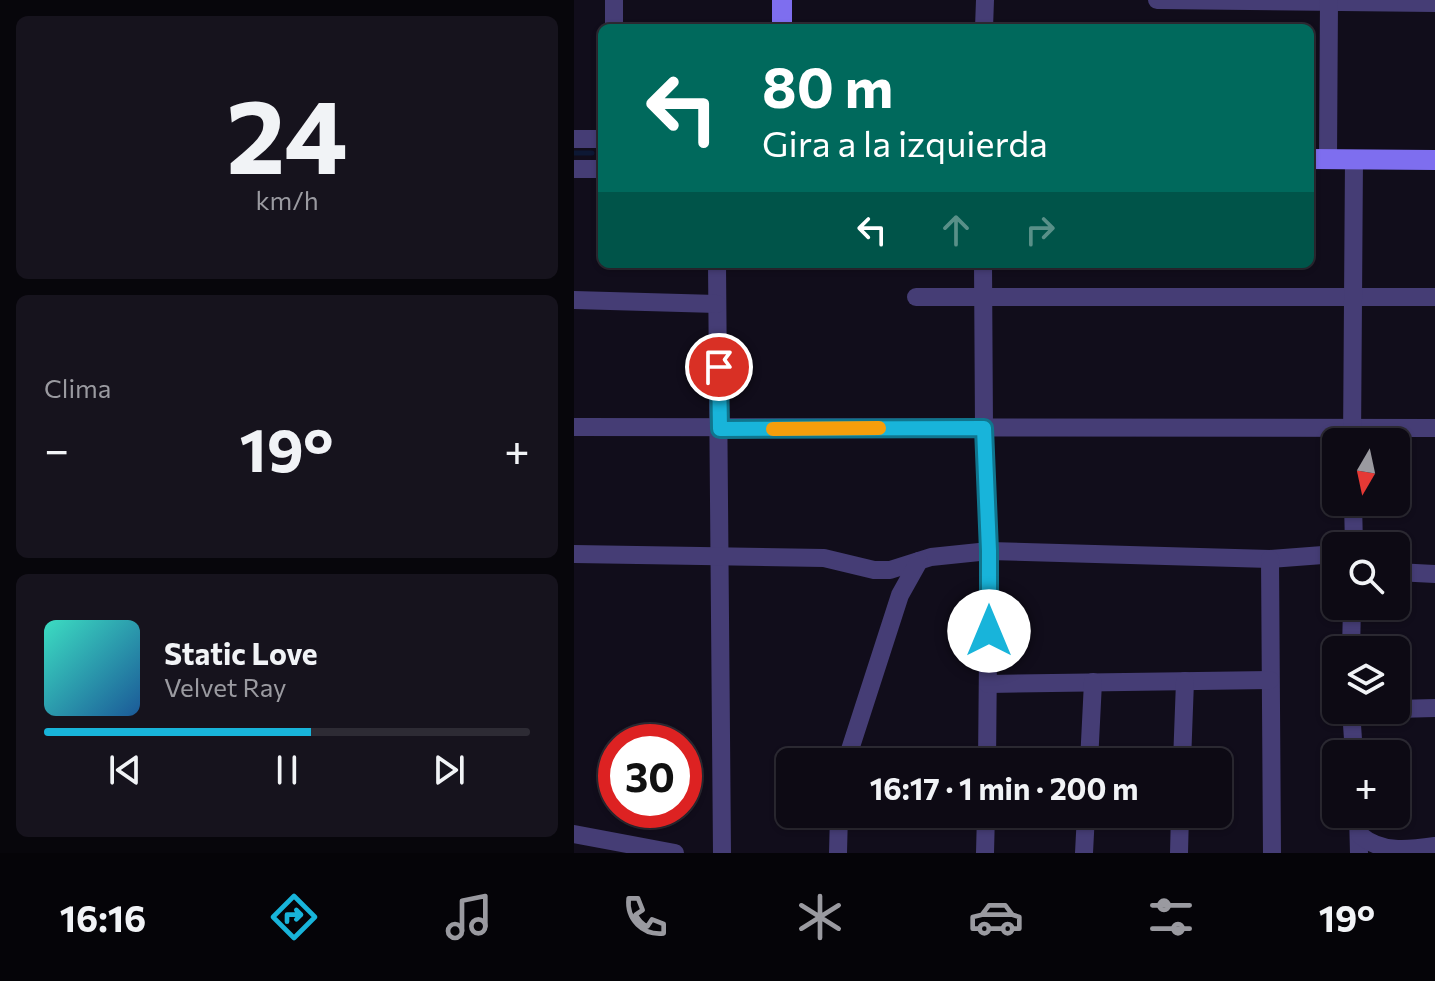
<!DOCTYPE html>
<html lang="es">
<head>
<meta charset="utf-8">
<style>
	body { margin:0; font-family:Commissioner,sans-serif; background:#16131d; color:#f1f3f6; height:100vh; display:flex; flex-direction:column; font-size:30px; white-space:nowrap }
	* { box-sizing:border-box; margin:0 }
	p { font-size:26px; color:#9a9aa0 }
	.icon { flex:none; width:44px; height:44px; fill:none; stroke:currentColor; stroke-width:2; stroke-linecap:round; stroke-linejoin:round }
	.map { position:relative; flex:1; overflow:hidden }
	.details { display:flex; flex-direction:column; gap:16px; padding:16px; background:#07060b; width:574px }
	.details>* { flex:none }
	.banner { position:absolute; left:24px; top:24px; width:716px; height:244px; border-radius:12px; box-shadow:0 2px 6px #0004,0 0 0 2px #2d2b34; background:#00695c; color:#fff; overflow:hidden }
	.needle { width:52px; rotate:189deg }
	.controls { position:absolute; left:748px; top:428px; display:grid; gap:16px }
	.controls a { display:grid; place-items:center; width:88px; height:88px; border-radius:12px; background:#0d0a14; box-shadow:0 2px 6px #0004,0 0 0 2px #2d2b34; font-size:40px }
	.speed { position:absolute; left:24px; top:724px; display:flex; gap:16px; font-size:40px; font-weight:700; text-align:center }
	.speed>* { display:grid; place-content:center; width:104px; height:104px; border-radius:50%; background:#0d0a14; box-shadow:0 2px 6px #0004,0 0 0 2px #2d2b34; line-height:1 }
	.speed .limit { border:12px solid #d22; background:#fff; color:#111 }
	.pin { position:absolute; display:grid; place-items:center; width:68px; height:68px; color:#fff; margin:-34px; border:4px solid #fff; border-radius:50%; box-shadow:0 2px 8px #0007 }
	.me { position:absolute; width:88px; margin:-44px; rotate:0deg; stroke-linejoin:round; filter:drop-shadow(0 0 6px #0008) }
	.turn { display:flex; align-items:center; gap:28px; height:168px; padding:0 32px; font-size:36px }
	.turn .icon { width:104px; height:104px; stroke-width:2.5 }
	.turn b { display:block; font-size:56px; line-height:68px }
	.lanes { display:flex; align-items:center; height:76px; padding:0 32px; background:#0003; justify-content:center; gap:40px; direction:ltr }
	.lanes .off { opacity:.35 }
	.big { font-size:60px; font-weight:700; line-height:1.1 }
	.details .widget { flex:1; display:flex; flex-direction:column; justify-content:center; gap:12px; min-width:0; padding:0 28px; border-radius:12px; background:#16131d }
	.details .dial { align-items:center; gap:0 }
	.dial b { font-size:104px; line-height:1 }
	.song { display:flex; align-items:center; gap:24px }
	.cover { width:96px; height:96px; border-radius:12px; background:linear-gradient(135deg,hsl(170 70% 55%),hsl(210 70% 35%)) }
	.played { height:8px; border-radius:4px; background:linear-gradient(90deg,#18b4da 55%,#2d2b34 55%) }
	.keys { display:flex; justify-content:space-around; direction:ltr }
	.heat { display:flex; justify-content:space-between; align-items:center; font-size:44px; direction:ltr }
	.trip { position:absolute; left:202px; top:748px; width:456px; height:80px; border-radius:12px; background:#0d0a14; box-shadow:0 2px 6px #0004,0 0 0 2px #2d2b34; font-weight:700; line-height:80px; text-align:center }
	.menu { display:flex; height:128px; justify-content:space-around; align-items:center; background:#050408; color:#9a9aa0 }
	.menu .icon { width:56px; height:56px }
	.menu .selected { color:#18b4da }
	.menu b { font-size:36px; color:#f1f3f6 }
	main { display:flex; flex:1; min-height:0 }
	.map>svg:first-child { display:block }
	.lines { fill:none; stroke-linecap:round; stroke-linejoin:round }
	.stream { stroke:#0d1834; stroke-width:5 }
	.street { stroke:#453d75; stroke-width:18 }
	.secondary { stroke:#7e6eef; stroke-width:20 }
	.route-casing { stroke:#10758e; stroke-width:20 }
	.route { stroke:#18b4da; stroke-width:14 }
	.slow { stroke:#f59e0b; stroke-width:14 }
</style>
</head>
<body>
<main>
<section class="details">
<div class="widget dial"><b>24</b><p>km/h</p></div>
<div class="widget"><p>Clima</p>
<div class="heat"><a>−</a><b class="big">19°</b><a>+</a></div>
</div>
<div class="widget">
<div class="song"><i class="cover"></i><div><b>Static Love</b><p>Velvet Ray</p></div></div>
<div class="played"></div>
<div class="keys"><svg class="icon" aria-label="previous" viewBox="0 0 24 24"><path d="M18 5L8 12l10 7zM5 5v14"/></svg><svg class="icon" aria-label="pause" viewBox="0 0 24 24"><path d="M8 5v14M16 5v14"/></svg><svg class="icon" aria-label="next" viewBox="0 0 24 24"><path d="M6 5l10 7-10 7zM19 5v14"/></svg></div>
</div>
</section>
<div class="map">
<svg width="861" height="853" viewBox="0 0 861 853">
	<rect width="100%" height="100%" fill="#110d1b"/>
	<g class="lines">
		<polyline class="stream" points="0,153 18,153"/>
		<g class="street">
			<polyline points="583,0 861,3"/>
			<polyline points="40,28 40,0"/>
			<polyline points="410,28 411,0"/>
			<polyline points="0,139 28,139"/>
			<polyline points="754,159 755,0"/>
			<polyline points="0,169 28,169"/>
			<polyline points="143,264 148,853"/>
			<polyline points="409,264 410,428 415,551 413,762"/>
			<polyline points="342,297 861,297"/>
			<polyline points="0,300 143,304"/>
			<polyline points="0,427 861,428"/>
			<polyline points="778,442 780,159"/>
			<polyline points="779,502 780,546"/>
			<polyline points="0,554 250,558 300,570 316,570 357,557 415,551 696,559 762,554"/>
			<polyline points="696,559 698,853"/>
			<polyline points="822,572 861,574"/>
			<polyline points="777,650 778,606"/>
			<polyline points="414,684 696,680"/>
			<polyline points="822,709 861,708"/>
			<polyline points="777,710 780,754"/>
			<polyline points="272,762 326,595 345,561"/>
			<polyline points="515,762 519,682"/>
			<polyline points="608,762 611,681"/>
			<polyline points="784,814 785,853"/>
			<polyline points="0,834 101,853"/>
			<path d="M786 835C807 853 833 850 861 846"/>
			<polyline points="264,853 265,814"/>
			<polyline points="411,853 412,814"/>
			<polyline points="510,853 512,814"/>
			<polyline points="605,853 606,814"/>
		</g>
		<g class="secondary">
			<polyline points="208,28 208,0"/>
			<polyline points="736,159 861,160"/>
		</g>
	</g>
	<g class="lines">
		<g class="route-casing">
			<polyline id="route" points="145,367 146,429 410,428 415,551 415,631"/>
		</g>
		<use href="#route" class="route"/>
		<polyline class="slow" points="199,429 305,428"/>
	</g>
</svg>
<div class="controls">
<a><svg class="needle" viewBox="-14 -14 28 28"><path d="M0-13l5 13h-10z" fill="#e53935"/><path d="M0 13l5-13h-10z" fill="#9a9aa0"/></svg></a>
<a><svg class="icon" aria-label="search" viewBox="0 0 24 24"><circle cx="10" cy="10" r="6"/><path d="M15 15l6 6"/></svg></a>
<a><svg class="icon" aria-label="layers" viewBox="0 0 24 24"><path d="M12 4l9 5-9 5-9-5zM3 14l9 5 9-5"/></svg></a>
<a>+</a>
</div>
<div class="speed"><div class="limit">30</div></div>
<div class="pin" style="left:145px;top:367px;background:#d93025"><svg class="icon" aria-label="arrive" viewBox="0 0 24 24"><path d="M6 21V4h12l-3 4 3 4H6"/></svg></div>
<svg class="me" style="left:415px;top:631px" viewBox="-20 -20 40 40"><circle r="19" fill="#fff"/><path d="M0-13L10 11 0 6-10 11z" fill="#18b4da"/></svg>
<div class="trip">16:17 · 1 min · 200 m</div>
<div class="banner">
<div class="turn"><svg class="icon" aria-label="left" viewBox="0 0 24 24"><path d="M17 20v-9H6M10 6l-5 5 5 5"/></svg><div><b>80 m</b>Gira a la izquierda</div></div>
<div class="lanes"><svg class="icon" aria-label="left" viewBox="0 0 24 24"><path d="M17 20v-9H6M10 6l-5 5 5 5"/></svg><svg class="icon off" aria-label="ahead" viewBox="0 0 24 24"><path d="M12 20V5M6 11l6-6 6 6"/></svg><svg class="icon off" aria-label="right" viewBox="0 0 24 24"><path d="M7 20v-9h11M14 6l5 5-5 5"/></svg></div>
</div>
</div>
</main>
<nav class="menu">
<b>16:16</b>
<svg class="icon selected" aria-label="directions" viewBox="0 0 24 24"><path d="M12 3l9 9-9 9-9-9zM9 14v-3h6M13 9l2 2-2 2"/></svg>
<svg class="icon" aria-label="music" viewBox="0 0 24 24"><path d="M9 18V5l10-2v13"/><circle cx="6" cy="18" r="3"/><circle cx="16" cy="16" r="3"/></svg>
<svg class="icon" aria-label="phone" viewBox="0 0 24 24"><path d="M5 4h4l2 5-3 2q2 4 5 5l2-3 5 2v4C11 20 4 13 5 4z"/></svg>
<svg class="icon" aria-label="climate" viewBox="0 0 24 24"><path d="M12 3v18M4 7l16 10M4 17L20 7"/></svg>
<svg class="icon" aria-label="car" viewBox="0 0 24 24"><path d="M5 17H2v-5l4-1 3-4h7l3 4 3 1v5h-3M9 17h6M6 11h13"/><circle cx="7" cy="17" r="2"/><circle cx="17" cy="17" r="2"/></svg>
<svg class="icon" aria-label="filters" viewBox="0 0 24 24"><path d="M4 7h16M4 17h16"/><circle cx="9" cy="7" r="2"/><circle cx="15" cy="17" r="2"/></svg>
<b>19°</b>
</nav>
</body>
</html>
